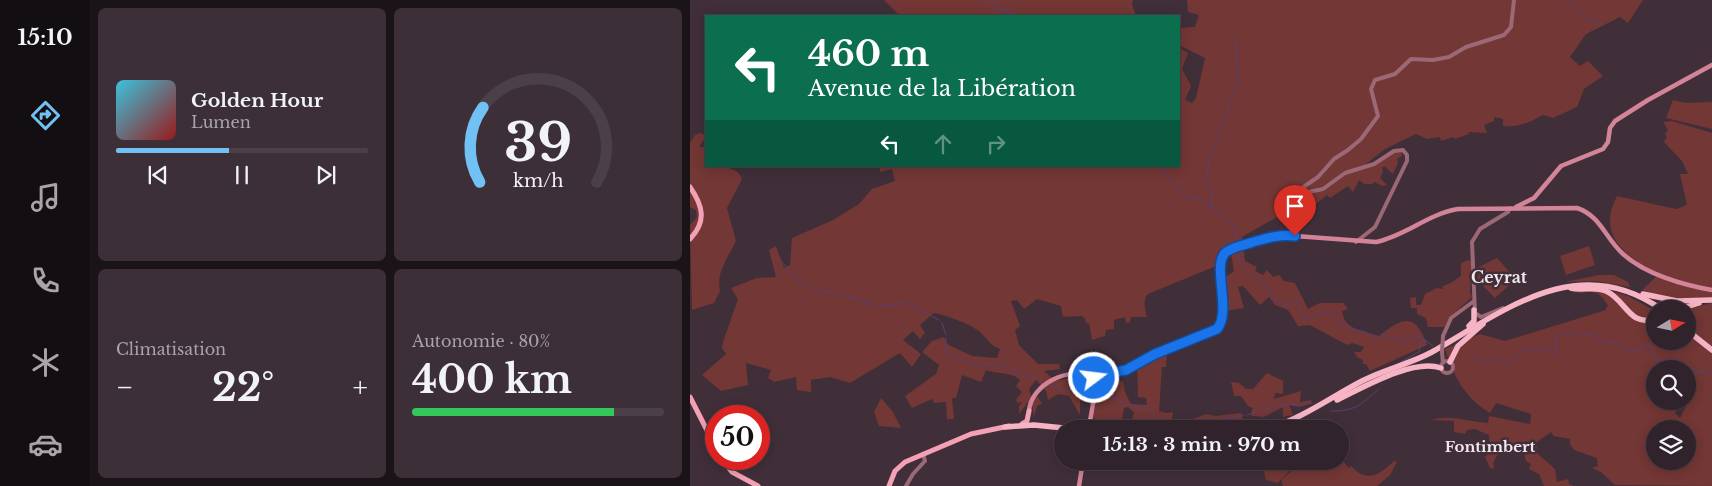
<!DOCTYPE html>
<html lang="fr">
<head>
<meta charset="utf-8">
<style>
	body { margin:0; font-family:"Libre Baskerville",serif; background:#3c2f37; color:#f1f3f6; height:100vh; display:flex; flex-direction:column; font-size:19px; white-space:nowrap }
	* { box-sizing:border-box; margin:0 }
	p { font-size:16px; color:#a8a4a9 }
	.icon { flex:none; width:28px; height:28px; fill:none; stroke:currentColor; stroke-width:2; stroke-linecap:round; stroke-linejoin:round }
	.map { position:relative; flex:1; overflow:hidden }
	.sheet { display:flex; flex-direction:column; gap:8px; padding:8px; background:#1a1318; width:600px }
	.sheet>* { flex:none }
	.top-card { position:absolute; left:15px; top:15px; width:475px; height:152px; border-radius:0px; box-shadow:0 2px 12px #0003,0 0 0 1px #4b4047; background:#0b6e4f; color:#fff; overflow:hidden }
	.needle { width:32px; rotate:80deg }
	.fabs { position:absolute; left:956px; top:300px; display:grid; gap:10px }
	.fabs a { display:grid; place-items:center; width:50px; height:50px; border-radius:50%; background:#30232b; box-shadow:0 2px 12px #0003,0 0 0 1px #4b4047; font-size:25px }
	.speed { position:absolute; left:15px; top:405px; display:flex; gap:10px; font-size:25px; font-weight:700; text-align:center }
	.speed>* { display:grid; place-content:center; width:65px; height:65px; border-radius:50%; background:#30232b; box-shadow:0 2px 12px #0003,0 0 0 1px #4b4047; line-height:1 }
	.speed .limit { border:8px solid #d22; background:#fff; color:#111 }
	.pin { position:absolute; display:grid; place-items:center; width:42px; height:42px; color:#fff; margin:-51px -21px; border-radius:50% 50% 50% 0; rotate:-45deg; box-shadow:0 0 5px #0007 }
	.pin .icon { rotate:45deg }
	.me { position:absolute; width:55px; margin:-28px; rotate:75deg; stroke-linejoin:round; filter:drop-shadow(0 0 4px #0008) }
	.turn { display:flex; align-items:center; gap:18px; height:105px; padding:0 20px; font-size:22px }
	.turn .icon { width:65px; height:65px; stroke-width:2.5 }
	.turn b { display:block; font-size:35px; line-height:42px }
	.lanes { display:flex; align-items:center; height:48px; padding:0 20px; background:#0003; justify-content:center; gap:25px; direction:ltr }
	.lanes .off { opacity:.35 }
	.big { font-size:38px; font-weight:700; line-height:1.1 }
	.sheet .tile { flex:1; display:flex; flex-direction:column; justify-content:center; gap:8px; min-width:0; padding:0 18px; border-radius:8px; background:#3c2f37 }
	.sheet .dial { align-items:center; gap:0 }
	.dial svg { height:130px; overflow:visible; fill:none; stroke:#4b4047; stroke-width:7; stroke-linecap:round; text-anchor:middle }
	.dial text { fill:#f1f3f6; stroke:none }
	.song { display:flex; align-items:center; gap:15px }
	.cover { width:60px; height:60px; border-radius:8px; background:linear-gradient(135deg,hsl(190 70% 55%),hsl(0 70% 35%)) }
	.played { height:5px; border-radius:2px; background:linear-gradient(90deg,#71c1f5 45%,#4b4047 45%) }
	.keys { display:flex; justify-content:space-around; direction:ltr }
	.heat { display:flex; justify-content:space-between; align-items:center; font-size:28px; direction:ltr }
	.charge { height:8px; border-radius:4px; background:linear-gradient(90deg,#34c759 80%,#4b4047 0) }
	.sheet .tiles { flex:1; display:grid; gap:8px; grid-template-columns:repeat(2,1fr) }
	.trip { position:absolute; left:364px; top:420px; width:295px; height:50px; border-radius:25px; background:#30232b; box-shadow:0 2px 12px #0003,0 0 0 1px #4b4047; font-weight:700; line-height:50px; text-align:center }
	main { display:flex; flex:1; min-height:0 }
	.tab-bar { display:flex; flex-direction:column; width:90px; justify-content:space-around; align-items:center; background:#130e11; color:#a8a4a9 }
	.tab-bar .icon { width:35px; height:35px }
	.tab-bar .current { color:#71c1f5 }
	.tab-bar b { font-size:22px; color:#f1f3f6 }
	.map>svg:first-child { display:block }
	.green { fill:#733735; fill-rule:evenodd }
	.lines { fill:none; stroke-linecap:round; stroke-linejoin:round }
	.stream { stroke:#564176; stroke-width:1 }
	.tertiary { stroke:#9b6875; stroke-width:4 }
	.secondary { stroke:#d48499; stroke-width:4.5 }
	.primary { stroke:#f4a1b6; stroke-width:5 }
	.trunk { stroke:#f7b4c4; stroke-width:5.5 }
	.tertiary-bridge { stroke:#9b6875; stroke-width:4 }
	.route-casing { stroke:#114b97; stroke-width:12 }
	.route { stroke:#1a73e8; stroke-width:9 }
	.labels { text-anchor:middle; stroke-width:5; stroke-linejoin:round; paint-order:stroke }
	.neighbourhood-label { font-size:15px; font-weight:bold; fill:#f3e7ee; stroke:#402f39 }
	.quarter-label { font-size:16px; font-weight:bold; fill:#f3e7ee; stroke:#402f39 }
</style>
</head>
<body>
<main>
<nav class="tab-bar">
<b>15:10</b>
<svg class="icon current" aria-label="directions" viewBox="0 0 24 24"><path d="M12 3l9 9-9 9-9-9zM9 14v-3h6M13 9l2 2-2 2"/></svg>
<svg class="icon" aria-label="music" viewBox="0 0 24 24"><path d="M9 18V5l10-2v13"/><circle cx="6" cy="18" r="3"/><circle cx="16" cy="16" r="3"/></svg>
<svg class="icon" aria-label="phone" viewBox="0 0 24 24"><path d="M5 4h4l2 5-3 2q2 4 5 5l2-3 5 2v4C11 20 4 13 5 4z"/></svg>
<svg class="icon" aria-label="climate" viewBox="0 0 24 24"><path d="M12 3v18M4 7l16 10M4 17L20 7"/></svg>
<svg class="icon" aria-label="car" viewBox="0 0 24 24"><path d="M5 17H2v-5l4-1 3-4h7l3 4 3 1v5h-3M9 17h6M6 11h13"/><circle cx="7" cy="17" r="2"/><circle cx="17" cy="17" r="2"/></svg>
</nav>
<section class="sheet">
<div class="tiles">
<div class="tile">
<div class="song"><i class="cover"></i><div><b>Golden Hour</b><p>Lumen</p></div></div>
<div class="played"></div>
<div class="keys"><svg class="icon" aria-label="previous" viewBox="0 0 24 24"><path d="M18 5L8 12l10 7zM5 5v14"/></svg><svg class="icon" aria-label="pause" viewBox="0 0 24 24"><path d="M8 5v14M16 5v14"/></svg><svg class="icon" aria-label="next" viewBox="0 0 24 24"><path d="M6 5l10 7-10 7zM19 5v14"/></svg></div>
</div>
<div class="tile dial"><svg viewBox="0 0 100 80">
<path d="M14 69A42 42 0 1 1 86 69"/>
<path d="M14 69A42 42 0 0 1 16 23" stroke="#71c1f5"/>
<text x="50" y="56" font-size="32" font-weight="700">39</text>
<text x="50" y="72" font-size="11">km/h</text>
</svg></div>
<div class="tile"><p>Climatisation</p>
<div class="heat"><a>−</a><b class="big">22°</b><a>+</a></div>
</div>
<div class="tile"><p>Autonomie · 80%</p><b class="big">400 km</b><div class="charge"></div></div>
</div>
</section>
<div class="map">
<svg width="1022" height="486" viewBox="0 0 1022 486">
	<rect width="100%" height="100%" fill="#402f39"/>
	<g class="green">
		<polygon points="194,0 443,0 442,4 446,16 210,16"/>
		<path d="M497 0H953L938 23 930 17 896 34 880 57 890 66 898 61 913 76 894 89 887 107 863 118 853 115C841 122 827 128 813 126V119L804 117V121L794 125 797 133 778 132 779 134 765 139 763 137 751 141 750 137 737 139 726 134 695 149 671 168 711 149 712 156 707 159 708 163 703 174 694 166 692 168 693 172 690 178 697 185 692 186 685 182 682 184H674L669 180 663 192 658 186 640 198 637 195 622 207 608 223 594 213 552 237 555 261 567 267 565 271 573 275 577 270 583 277 589 275 594 281 605 283 618 309 630 303H653L658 309 652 311C654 330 674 331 689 336 713 317 725 312 737 345L680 371 676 364H673V360L668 358 664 352H671L674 347 662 343 657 345 620 325 608 326 598 310 585 305 579 297 570 305 553 286 548 287 554 308 535 311 534 278 544 271 541 253 526 266 458 294C452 300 455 309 457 317H441L440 322 436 323 435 317 424 320V329L416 330 415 336 402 340 399 323H396L395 319 392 316 373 317 371 306 347 299 334 309 327 300 321 301 330 326 325 330 329 345 348 364H369L370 369 354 371 365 381 394 376 401 378 411 386 412 393H426L427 382 433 381 435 392 441 404 457 405 456 398 448 397 447 362 461 354 477 351 476 367H472L469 411 476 413 483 412 482 420 492 423 516 414 525 416 551 413 553 419 537 423 516 422 504 429H440L444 412 438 407 434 408 431 427 403 418 407 399 401 396 390 398V415L379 396 368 394 358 400 356 391 346 380 339 389 341 396 348 397 352 404 347 406 344 417 342 405 338 402 329 414V406L333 402 328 403 326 400 332 392 326 386 330 380C322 372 307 374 296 370L291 382 272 375 266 398H262L264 419H257L256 402 244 403 242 399 222 408 215 396 246 374 249 365 232 352 242 341 254 337 257 344 282 356 307 358 310 349C298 343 301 343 292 334 284 325 256 315 244 313L230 325 235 333 230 339 223 331 213 340 231 354 222 367 210 353 160 383 140 377 121 380V392L107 390 106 377 84 382 78 378 81 370 56 363 58 385 31 391 12 375 36 354 32 348 33 342 48 299 41 288 67 278 86 277 79 250 86 246 94 268 100 265 102 238 143 220 169 204 182 189 205 181 202 169 190 172V166H489V48L498 53 492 69 501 86 495 100 502 103 506 98 515 58 491 46 489 28 505 27 509 15 498 12Z"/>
		<polygon points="983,100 996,103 1022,102 1022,129 976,118"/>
		<path d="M982 121 1022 133V299L976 298 952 290 967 276C936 254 906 237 927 196L986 209 997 205 990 174H998L992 161 974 142 977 137 975 134 978 130 973 122Z"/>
		<path d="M11 133 16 137 9 147H16V166C29 166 48 166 52 179L37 208 46 241C38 258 26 272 30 291L24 303 2 310 0 225 7 217 6 210 0 207V143L5 135Z"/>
		<polygon points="899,246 905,265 876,275 870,256"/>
		<polygon points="807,258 826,279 805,298 788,281 787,268"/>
		<polygon points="779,260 782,263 780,292 782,297 759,318 754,327 738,327 736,318 727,314 727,308 721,308 720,298 726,297 726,305 731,305 735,294 747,288 753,289 753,286 761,283 771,276 771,263"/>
		<polygon points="909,275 924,275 938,282 940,287 906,281 875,282"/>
		<path d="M893 289 918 293 941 317 965 320V341H998V309L1022 303V486L925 485 911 472 902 468 908 466 907 458 884 450 880 444V439L864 436 861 432 847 442V453L865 469 867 482 878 479 879 484 884 486H854L849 474 839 469 841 464 836 461 831 442 813 448 810 443 807 446 808 454 803 463 804 469 800 468 795 457 800 451 799 435 785 429 777 430 775 434 764 432V421L741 420C762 414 777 422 798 423L799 416 840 424 841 414 806 403 800 413C775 398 764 377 755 349L790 334 815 341 916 310V307L918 306C906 283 896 297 879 291ZM965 369H998V381L1000 383 998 392 1001 402 997 404 990 418 985 413 987 410 983 401H965L963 382ZM965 429H998V461H965Z"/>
		<path d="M917 290 938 296 965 311V318C945 324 930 302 917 290Z"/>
		<polygon points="577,373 593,381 593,394 585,393 584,399 611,391 610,402 621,400 622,403 609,407 599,405 603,415 593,417 593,407 574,417 562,416 561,412 563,408 558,406 551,396 544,396 541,382 549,383 556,389 563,389"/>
		<polygon points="191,398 203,412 211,428 189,426 184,412"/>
		<polygon points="615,421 629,424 633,429 597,429"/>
		<path d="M650 458 659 468 661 466C678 484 690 474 704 461L707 462 700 475 687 486H593L591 479 588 483 576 480 571 461H594L599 471 591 480 613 461H650Z"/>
	</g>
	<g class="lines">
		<g class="stream">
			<polyline points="301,0 304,8 333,16"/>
			<polyline points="875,0 897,18 913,25"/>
			<polyline points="339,16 342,16"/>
			<polyline points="546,37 548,85"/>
			<polyline points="470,166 494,196 514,201 545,227 548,245"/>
			<polyline points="521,208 522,192 517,178 519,159 547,86"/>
			<path d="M548 249C545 268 562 272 572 282 581 290 582 304 597 305L606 299 614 317 617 318 640 310C658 338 667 323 685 338L696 335 715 342 723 336H729L743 346"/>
			<polyline points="91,261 109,282 124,289"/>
			<polyline points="125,290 144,293"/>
			<polyline points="146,293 149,293"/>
			<polyline points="150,294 154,296"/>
			<polyline points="157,296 184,305"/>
			<polyline points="188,306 217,303 249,320"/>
			<polyline points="252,323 256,335"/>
			<polyline points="256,338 256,352 283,365 311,364 347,379"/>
			<polyline points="781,357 795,363 804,358 814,364 821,361 834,350 855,349 862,354 865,353 867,335 881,332 888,337 895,334 907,336 911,342 926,343 933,349 946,352 953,347 960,345 965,360 987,359 1007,372 1022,372"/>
			<polyline points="711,362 730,351 729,343 737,341"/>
			<polyline points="349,380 355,383"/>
			<polyline points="359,385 382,392 403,395"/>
			<path d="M407 396 424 397 437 406 441 404 451 409 459 408 467 422 495 428 516 418C527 422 543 417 554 415"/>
			<path d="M641 411C668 411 670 404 689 389"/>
			<polyline points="557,415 593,404 613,405 622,403"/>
		</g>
		<g class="tertiary">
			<polyline points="666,242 685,227 717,161 717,155 713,150 704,151 684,164 655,173 633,189 593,197 591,194 612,188 628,177 644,159 658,150 671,139 688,116 681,89 685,80 705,74 721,59 743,60 759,57 776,47 814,35 821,27 824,0"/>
			<polyline points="813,308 791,317 785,313 782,242 790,229 818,212 820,208"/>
			<polyline points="753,336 761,318 784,301"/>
			<polyline points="752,352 753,363"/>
			<circle cx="757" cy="367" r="6"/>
			<polyline points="216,486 223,474 235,461 233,454"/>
		</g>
		<g class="secondary">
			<polyline points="826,207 844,198 871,166 913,149 918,142 920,128 925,121 958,100 1022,65"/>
			<circle cx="408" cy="375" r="5"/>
			<path d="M412 372 436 370 465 354 527 329 532 315 531 260 541 249 592 235 686 242C715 236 738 214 768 209L887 208C911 216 915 238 933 254 955 274 993 285 1022 290"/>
			<path d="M339 411C341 384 380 365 403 378"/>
			<polyline points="399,427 406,387 405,379"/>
			<polyline points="389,486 393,461"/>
		</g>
		<g class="primary">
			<path d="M0 187C13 206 17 221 0 239"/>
			<polyline points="0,397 26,448"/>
			<polyline points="332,424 337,421 339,411"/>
			<polyline points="32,459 42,472 68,486"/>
			<polyline points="199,486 205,471 215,462 281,434 319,426"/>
		</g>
		<g class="trunk">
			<path d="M881 288C892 291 905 286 916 291 936 300 939 327 965 319"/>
			<polyline points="953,294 987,301 1022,300"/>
			<polyline points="990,309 1009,303"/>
			<polyline points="779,326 784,321 784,310"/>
			<polyline points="998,331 1022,350"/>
			<polyline points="760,362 768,346 793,324"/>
			<path d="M647 400C672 388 723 358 751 368"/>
			<polyline points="400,421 420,429"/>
			<polyline points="315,427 344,425 384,429"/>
			<path d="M578 429C613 418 641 397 672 381 695 369 720 364 742 352 815 310 889 251 971 309"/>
		</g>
		<polyline class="tertiary-bridge" points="752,352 753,336"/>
	</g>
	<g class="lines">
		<g class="route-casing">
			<path id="route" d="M404 378 408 380 420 373 436 370 465 354 527 329C542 311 522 267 535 253 541 247 555 245 563 242 577 238 590 234 605 236"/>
		</g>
		<use href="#route" class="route"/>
	</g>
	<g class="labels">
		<g class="neighbourhood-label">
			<text x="800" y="452">Fontimbert</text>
		</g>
		<g class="quarter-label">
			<text x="809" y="283">Ceyrat</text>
		</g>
	</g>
</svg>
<div class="fabs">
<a><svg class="needle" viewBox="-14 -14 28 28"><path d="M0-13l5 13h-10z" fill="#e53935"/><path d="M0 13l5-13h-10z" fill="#a8a4a9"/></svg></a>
<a><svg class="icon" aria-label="search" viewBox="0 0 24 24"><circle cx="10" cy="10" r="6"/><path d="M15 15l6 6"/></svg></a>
<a><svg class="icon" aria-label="layers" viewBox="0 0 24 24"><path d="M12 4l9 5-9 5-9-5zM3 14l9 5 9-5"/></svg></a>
</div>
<div class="speed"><div class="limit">50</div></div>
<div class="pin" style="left:605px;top:236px;background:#d93025"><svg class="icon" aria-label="arrive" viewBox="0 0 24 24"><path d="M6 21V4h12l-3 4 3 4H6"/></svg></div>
<svg class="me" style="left:404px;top:378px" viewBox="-20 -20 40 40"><circle r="17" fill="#1a73e8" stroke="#fff" stroke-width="3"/><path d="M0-11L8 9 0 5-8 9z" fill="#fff"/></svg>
<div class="trip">15:13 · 3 min · 970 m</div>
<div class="top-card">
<div class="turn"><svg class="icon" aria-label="left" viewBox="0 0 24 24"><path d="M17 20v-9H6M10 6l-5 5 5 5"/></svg><div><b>460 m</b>Avenue de la Libération</div></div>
<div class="lanes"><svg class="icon" aria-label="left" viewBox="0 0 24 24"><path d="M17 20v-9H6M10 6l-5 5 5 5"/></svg><svg class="icon off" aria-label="ahead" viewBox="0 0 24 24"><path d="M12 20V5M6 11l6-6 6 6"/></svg><svg class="icon off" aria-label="right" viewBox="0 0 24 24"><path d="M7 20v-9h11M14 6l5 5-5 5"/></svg></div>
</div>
</div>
</main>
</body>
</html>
